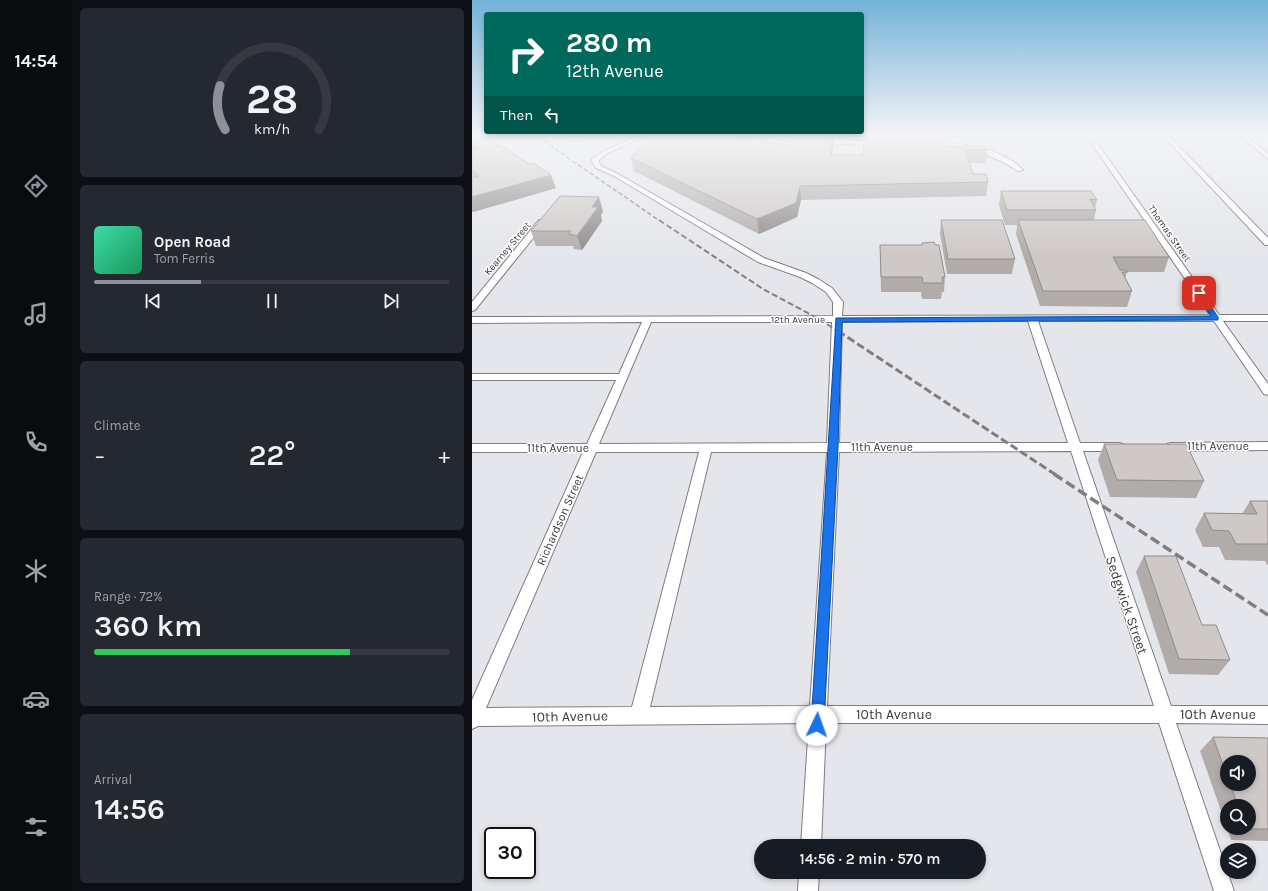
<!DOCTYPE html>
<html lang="en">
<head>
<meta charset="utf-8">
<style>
	body { margin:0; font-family:Karla,sans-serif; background:#242831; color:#f1f3f6; height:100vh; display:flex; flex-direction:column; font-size:15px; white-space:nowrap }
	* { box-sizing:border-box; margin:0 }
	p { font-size:13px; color:#9ea1a6 }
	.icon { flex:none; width:22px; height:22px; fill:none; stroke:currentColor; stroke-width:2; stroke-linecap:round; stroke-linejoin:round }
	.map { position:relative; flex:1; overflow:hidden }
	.panel { display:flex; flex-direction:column; gap:8px; padding:8px; background:#0d0f14; width:400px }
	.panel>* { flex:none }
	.hud { position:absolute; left:12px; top:12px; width:380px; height:122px; border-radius:4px; box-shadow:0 2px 6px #0003; background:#00695c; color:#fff; overflow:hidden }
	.tools { position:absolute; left:748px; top:755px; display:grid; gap:8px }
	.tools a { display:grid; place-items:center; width:36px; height:36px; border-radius:50%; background:#171b24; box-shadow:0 2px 6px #0003; font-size:20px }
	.speed { position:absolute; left:12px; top:827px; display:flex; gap:8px; font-size:20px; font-weight:700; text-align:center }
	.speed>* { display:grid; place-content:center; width:52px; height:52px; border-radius:50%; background:#171b24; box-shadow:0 2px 6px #0003; line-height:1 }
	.speed .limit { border:2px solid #111; border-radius:6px; background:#fff; color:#111 }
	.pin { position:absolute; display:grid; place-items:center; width:34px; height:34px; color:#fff; margin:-17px; border-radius:8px; box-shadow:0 2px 6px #0006 }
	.me { position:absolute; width:44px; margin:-22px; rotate:3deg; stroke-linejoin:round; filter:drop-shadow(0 0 3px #0008) }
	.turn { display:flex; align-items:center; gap:14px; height:84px; padding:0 16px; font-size:18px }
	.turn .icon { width:52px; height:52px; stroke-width:2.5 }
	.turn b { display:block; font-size:28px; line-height:34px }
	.then { display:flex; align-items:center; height:38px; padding:0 16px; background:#0003; gap:8px; font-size:15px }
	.big { font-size:30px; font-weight:600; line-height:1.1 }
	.panel .widget { flex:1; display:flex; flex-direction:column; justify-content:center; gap:6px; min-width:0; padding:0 14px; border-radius:6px; background:#242831 }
	.panel .dial { align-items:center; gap:0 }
	.dial svg { height:104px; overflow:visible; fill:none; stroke:#363941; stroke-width:7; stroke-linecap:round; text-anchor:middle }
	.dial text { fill:#f1f3f6; stroke:none }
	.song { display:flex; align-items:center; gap:12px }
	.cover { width:48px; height:48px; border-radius:6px; background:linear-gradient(135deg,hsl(160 70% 55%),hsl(150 70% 35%)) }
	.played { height:4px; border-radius:2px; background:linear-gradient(90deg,#8c9099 30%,#363941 30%) }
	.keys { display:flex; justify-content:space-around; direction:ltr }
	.heat { display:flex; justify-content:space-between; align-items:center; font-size:22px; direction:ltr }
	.charge { height:6px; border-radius:3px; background:linear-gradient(90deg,#34c759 72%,#363941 0) }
	.trip { position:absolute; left:282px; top:839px; width:232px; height:40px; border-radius:20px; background:#171b24; box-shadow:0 2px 6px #0003; font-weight:600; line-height:40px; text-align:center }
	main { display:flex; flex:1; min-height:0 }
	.tabs { display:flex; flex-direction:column; width:72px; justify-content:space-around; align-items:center; background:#090b0e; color:#9ea1a6 }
	.tabs .icon { width:28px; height:28px }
	.tabs .on { color:#8c9099 }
	.tabs b { font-size:18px; color:#f1f3f6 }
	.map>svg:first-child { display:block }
	.water { fill:#62aebf }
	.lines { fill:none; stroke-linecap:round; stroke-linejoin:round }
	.minor-casing { stroke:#7d7e82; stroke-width:2 }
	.minor { fill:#fff; fill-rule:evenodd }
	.rail-far3 { stroke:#7f7f83; stroke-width:1.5; stroke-dasharray:4.5 2.5; stroke-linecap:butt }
	.rail-far2 { stroke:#7f7f83; stroke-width:2; stroke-dasharray:6 3; stroke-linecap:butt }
	.rail-far1 { stroke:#7f7f83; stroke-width:3; stroke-dasharray:8 3.5; stroke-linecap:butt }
	.rail { stroke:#7f7f83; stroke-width:3.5; stroke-dasharray:10 4.5; stroke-linecap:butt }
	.wall { fill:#b1acaa; fill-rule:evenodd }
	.shaded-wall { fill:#908c8b }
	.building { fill:#cec8c6; stroke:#908c8b }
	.route { fill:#1a73e8; stroke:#114b97 }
	.labels { text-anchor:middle; stroke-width:3; stroke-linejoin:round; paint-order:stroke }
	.far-street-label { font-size:10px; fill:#3c3c3e; stroke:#fff }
	.street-label { font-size:12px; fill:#3c3c3e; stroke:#fff }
	.near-street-label { font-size:14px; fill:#3c3c3e; stroke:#fff }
</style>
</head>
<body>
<main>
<nav class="tabs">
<b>14:54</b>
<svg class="icon on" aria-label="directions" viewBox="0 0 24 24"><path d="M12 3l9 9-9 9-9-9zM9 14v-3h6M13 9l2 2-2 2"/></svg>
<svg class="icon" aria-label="music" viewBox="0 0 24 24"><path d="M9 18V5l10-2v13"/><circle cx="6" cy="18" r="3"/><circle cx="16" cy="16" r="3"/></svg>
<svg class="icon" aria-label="phone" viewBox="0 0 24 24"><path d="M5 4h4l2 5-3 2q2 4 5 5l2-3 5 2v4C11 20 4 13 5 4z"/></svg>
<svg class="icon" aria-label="climate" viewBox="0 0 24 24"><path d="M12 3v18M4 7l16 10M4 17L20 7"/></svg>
<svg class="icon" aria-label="car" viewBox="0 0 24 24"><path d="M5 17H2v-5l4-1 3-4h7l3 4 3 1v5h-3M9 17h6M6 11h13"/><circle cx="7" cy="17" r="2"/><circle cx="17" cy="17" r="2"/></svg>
<svg class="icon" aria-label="filters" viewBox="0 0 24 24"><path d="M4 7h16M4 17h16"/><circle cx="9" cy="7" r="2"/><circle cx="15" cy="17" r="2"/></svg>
</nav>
<section class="panel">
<div class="widget dial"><svg viewBox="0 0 100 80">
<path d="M14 69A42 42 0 1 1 86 69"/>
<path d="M14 69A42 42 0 0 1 10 35" stroke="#8c9099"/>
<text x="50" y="56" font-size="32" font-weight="700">28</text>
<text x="50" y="72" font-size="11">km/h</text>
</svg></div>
<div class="widget">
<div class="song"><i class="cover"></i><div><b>Open Road</b><p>Tom Ferris</p></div></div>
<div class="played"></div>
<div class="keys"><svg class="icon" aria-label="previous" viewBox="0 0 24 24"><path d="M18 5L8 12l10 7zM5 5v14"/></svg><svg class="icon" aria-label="pause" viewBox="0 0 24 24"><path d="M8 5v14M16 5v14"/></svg><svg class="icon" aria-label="next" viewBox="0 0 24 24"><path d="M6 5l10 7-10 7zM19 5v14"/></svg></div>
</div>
<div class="widget"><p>Climate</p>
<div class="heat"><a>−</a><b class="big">22°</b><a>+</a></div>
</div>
<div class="widget"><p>Range · 72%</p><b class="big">360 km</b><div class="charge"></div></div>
<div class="widget"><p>Arrival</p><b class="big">14:56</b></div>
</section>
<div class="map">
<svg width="796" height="891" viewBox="0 0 796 891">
	<rect width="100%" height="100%" fill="#e5e6eb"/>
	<polygon class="water" points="358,133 566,133 484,138 406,137"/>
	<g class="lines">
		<g class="minor-casing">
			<g id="minor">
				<path d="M172 133H179L134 154 126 161 129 166 146 174 292 258 334 273 346 279 360 288 371 302 370 316 738 315 620 144 623 142 625 143 747 315H796V321H751L796 384V395L792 394 742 321H566L608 443H647L651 444 653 447 651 450 647 451H611L699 706H796V724L704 723 762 891H742L687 723H354L349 846H329L337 723 6 726 0 729V700L111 452H0V444H115L144 380H0V374H147L170 322 0 323V317L361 316V302L354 292 340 283 328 277 286 262 142 176 124 168 119 160 120 159 130 152ZM556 321 596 443H367L370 322ZM179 322H360L355 443 127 444ZM599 451 682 706H355L367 452ZM124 452H227L160 707 14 708ZM239 452H355L338 706 178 707Z"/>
				<polygon points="283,133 294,133 318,137 409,142 412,144 409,146 318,141"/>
				<polygon points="765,133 771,133 796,154 796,159"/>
				<polygon points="691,134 695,134 796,238 796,245 793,245 691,136"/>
				<path d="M457 142C488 143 528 146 551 170L546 171C526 158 507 150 483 147 474 146 464 147 455 145V143Z"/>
				<polygon points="67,220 73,220 74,222 3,310 0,311 0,302"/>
				<polygon points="796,442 796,450 699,451 695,450 693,447 695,444 699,443"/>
				<polygon points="327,872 347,872 346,891 326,891"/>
			</g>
		</g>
		<use href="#minor" class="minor"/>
		<polyline class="rail-far3" points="60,133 188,221"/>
		<polyline class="rail-far2" points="187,220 291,289 347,319 367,332"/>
		<polyline class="rail-far1" points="366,331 584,475"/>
		<polyline class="rail" points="582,474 796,615"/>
	</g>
	<g class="wall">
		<polygon points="191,133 276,133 277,139 304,144 315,144 362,142 360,155 391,155 473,146 515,150 514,163 497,163 501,174 516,182 514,196 329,200 325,217 287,234 162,171 159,158"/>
		<polygon points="0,142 29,146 84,188 1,212 0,212"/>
		<polygon points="529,191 625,200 623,208 624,210 622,220 697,257 692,272 655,272 653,279 660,291 655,307 568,306 544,234 545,225 533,225 527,205"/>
		<polygon points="131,211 129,215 130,221 110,250 102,249 101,246 64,246 59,231"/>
		<polygon points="469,220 543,259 540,274 475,274 468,234"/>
		<polygon points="450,243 463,245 473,277 472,292 470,292 469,299 450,299 449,292 409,292 408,245 450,245"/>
		<polygon points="632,444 732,481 724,498 638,497 626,460"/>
		<polygon points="778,501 796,501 796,566 793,561 753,560 747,547 731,547 723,530 732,513 770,514"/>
		<polygon points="672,556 730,625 758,660 746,675 697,674 664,572"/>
		<path d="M741 737 796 738V841L759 840 755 828H777V806H755V828L728 751ZM755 762 777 784H755Z"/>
	</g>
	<g class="shaded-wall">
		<polygon points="89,133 138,133 91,139"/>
		<polygon points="258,133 276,133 277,140 260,145"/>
		<polygon points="361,133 362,133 362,142 358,168 358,155"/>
		<polygon points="79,175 84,188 1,212 0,210 0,197"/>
		<polygon points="328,186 329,200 325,217 287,234 285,219"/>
		<polygon points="127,197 131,211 129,215 130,221 110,250 105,236 120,207"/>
	</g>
	<g class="building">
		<polygon points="191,133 258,133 275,139 285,136 304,144 315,144 318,133 361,133 358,155 391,155 392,134 470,134 473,146 513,146 515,150 493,150 501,174 514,174 516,182 328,186 324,203 285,219 159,158 179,136"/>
		<polygon points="17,137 28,145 24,146 26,147 30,146 57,164 61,163 79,175 0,197 0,178 7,176 0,171 0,149 5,148 0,145 0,142"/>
		<polygon points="529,191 619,191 625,200 618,199 624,210 535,210"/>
		<polygon points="88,196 127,197 120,207 126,207 105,236 97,234 99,231 59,231"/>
		<polygon points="469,220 530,220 543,259 476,259"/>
		<polygon points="546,220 673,220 697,257 641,257 648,270 654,270 656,272 650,272 660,291 571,291"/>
		<polygon points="462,242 463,245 467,245 473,277 470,277 471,283 451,283 450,277 409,277 408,245 450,245 450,243"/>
		<polygon points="632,444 714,444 732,481 645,480"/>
		<polygon points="778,501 796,501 796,544 764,544 757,531 740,530 732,513 785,514"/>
		<polygon points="672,556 704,556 730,625 744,625 758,660 707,659"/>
		<polygon points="741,737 796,738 796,829 774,829 774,828 777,828 777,806 766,806 758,784 777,784 777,762 755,762 755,776"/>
	</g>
	<linearGradient id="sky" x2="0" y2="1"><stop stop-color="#72b2d8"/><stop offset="0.52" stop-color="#f3f4f6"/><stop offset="1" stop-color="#f3f4f6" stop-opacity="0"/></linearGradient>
	<rect width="796" height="257" fill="url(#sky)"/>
	<polygon class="route" points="727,291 729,292 746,317 746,320 370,322 366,447 352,725 350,729 345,731 341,729 339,725 364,318 739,316 723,293"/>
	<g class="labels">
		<g class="far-street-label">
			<text transform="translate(698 233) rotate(55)" y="4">Thomas Street</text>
			<text transform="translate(35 248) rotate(-50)" y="4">Kearney Street</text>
			<text x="326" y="323">12th Avenue</text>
		</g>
		<g class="street-label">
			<text x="746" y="450">11th Avenue</text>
			<text x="410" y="451">11th Avenue</text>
			<text x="86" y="452">11th Avenue</text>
			<text transform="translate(88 520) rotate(-66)" y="4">Richardson Street</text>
		</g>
		<g class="near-street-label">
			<text transform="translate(655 605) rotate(71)" y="5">Sedgwick Street</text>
			<text x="422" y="719">10th Avenue</text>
			<text x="746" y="719">10th Avenue</text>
			<text transform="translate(98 716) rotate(-1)" y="5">10th Avenue</text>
		</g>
	</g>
</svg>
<div class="tools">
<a><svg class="icon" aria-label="sound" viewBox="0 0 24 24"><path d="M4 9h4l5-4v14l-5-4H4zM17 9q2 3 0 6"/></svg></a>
<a><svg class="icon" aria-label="search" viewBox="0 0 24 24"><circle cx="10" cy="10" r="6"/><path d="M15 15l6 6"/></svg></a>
<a><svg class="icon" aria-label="layers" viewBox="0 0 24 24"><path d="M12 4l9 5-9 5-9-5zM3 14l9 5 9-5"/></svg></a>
</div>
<div class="speed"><div class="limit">30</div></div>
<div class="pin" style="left:727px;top:293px;background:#d93025"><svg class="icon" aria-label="arrive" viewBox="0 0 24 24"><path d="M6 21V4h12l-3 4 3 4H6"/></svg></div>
<svg class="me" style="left:345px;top:725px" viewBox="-20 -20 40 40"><circle r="19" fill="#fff"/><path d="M0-13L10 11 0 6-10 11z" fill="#1a73e8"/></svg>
<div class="trip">14:56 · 2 min · 570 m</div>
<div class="hud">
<div class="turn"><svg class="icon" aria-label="right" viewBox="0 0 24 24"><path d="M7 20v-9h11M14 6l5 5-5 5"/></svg><div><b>280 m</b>12th Avenue</div></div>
<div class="then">Then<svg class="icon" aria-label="left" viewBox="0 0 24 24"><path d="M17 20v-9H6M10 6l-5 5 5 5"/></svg></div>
</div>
</div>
</main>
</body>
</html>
